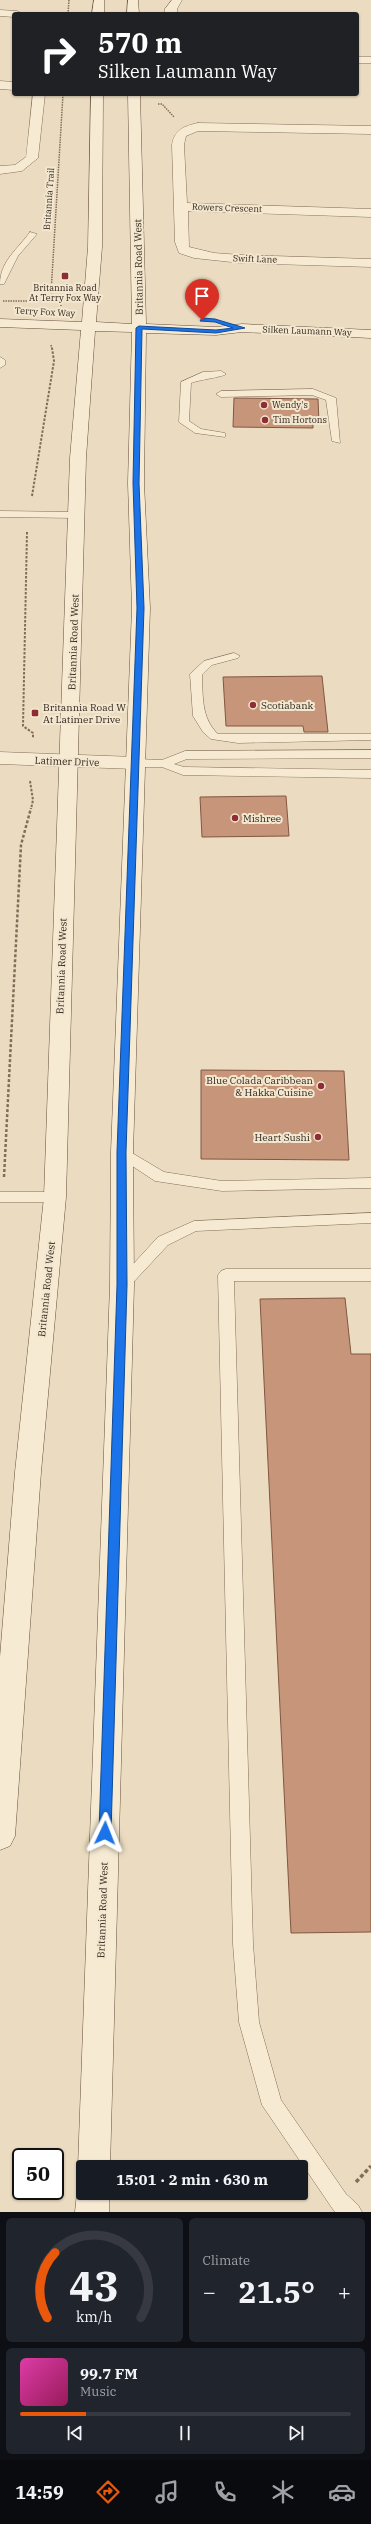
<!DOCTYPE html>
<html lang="en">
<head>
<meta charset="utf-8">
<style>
	body { margin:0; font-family:"IBM Plex Serif",serif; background:#20242c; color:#f1f3f6; height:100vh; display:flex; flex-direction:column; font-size:15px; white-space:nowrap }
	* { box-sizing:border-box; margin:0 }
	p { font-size:13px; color:#9ea1a6 }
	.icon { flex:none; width:22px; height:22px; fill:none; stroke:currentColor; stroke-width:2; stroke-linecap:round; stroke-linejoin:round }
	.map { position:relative; height:2212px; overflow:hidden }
	.panel { display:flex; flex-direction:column; gap:6px; padding:6px; background:#0d0f14; flex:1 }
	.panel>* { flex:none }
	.guide { position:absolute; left:12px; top:12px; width:347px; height:84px; border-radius:4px; box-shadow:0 1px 3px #0004; background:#202124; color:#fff; overflow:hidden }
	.speed { position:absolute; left:12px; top:2148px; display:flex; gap:8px; font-size:20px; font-weight:700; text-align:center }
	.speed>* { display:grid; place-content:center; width:52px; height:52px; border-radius:50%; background:#171b24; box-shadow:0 1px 3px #0004; line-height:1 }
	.speed .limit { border:2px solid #111; border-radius:6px; background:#fff; color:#111 }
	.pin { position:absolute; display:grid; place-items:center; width:34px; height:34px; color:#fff; margin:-41px -17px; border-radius:50% 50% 50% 0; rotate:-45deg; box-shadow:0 0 4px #0007 }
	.pin .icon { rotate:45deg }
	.me { position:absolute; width:44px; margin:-22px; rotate:2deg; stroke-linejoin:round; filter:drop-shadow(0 0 3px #0008) }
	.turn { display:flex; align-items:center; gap:14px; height:84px; padding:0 20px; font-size:18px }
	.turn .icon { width:52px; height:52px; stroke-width:2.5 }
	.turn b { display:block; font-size:28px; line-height:34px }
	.big { font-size:30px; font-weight:700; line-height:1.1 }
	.panel .tile { flex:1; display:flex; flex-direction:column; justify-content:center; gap:6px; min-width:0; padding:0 14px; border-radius:6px; background:#20242c }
	.panel .dial { align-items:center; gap:0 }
	.dial svg { height:104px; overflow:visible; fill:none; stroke:#363941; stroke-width:7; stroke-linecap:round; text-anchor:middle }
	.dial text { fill:#f1f3f6; stroke:none }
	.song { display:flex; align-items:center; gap:12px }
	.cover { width:48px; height:48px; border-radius:6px; background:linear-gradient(135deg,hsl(320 70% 55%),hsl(330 70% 35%)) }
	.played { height:4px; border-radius:2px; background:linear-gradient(90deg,#ea580c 20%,#363941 20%) }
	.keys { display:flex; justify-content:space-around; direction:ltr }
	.heat { display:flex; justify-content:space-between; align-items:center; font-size:22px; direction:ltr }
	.panel .tiles { flex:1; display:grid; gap:6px; grid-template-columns:1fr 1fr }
	.tile:last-child { grid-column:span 2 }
	.trip { position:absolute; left:76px; top:2160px; width:232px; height:40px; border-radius:4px; background:#171b24; box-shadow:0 1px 3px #0004; font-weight:700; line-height:40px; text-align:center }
	.tabs { display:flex; height:64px; justify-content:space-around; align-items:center; background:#090b0e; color:#9ea1a6 }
	.tabs .icon { width:28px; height:28px }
	.tabs .on { color:#ea580c }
	.tabs b { font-size:18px; color:#f1f3f6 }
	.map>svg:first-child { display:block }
	.building { fill:#c79579; stroke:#815741 }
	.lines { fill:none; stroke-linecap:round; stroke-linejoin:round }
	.lane-casing { stroke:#836d5a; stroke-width:1 }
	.street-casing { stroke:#836d5a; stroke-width:1 }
	.secondary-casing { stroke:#654f3d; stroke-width:1 }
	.path-far3 { stroke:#836d5a; stroke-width:1.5; stroke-dasharray:1.5 1; stroke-linecap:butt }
	.path-far2 { stroke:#836d5a; stroke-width:2; stroke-dasharray:2.5 1.5; stroke-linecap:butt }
	.path-far1 { stroke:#836d5a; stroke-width:2.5; stroke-dasharray:3 2; stroke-linecap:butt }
	.path { stroke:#836d5a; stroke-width:3.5; stroke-dasharray:4 2.5; stroke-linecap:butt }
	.lane { fill:#f6ead3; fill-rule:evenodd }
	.street { fill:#f6ead3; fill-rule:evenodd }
	.secondary { fill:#f6ead3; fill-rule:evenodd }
	.route { fill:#1a73e8; stroke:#114b97 }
	.poi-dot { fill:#8e2d34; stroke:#f3e7d0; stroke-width:1.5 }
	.labels { text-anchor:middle; stroke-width:4; stroke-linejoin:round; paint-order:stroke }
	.far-street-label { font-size:9px; fill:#33271d; stroke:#f3e7d0 }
	.far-poi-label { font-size:9px; fill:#33271d; stroke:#f3e7d0; text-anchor:start }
	.street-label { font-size:10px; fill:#33271d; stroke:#f3e7d0 }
	.poi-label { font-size:10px; fill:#33271d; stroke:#f3e7d0; text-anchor:start }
</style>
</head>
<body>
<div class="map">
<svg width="371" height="2212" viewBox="0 0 371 2212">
	<rect width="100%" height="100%" fill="#ebdcc1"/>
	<g class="building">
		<polygon points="234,398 318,399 319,423 313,423 313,428 233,427"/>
		<polygon points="322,676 328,732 304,732 303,726 226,726 223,677"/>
		<polygon points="286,796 289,836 202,837 200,797"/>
		<polygon points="201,1070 344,1071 349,1160 201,1159"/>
		<polygon points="345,1298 351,1354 371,1354 371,1932 291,1933 260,1299"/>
	</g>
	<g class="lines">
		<g class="lane-casing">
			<g id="lane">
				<path d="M30 232 37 234 18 256 4 284H0C0 261 18 249 30 232Z"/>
				<polygon points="0,357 5,360 5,365 0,368"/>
				<path d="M203 372 221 371 226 374C223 377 198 380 191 383L189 421 201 429 225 433V437L195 433 179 422 181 382Z"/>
				<polygon points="313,389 336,398 340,443 332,441 326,400 312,395 221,397 216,394 221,391"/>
				<polygon points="0,511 77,512 82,515 77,518 0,517"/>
				<path d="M234 653 240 656 238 658 212 665 202 675C203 696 201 718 218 734H371V740L238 743 211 739 203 732 193 716 190 674 204 661Z"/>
				<polygon points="371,750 371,758 187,759 174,764 184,767 371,770 371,778 183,775 162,767 135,767 129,763 135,759 162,760 185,751"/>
				<polygon points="122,1147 164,1172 222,1181 371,1178 371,1188 222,1191 155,1181 117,1156 115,1152 117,1148"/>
				<polygon points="0,1192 55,1192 60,1193 62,1197 60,1201 55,1202 0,1202"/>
				<polygon points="371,1213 371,1223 196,1231 168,1245 127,1289 117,1289 114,1285 158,1237 194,1221"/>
				<polygon points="226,1269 371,1269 371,1281 234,1281 253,1944 259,2022 281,2100 346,2194 358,2205 362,2212 335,2212 332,2208 262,2105 239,2022 233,1944 218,1275 221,1271"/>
			</g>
		</g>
		<g class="street-casing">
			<g id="street">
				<polygon points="172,0 182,0 177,9 177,14 165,14 165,9"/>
				<polygon points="0,10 17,11 23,14 14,14 14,17 0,16"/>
				<rect x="357" y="57" width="14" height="6"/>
				<polygon points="0,81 14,82 14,90 0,89"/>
				<polygon points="33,94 45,94 38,158 22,171 0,174 0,166 15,165 26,157"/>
				<path d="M198 123 371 126V134L198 131 186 136 184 145 187 203 371 209V217L188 211 189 247 214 253 241 255 371 259V267L241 263 194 258 179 253 175 242 172 145C174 130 184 126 198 123Z"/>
				<polygon points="0,752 135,757 142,759 144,763 142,767 135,769 0,764"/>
			</g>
		</g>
		<g class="secondary-casing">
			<g id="secondary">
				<polygon points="94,0 104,0 104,14 92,14"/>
				<polygon points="128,0 138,0 139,14 127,14"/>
				<polygon points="91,94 103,94 102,247 96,322 132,324 128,94 140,94 146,324 216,327 242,324 371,330 371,338 242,332 216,335 146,333 144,483 150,608 133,1152 134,1285 110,2167 83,2167 83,2179 78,2167 110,1285 111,1152 132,608 128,483 132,332 95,331 86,458 66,1197 41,1472 15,1836 10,1846 0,1850 0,1657 15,1472 44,1197 70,458 81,330 0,327 0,319 82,322 88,247"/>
				<polygon points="81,2181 83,2193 109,2193 109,2212 75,2212 77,2193"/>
			</g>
		</g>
		<g class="path-far3">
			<polyline points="68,14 69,0"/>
			<polyline points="158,104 162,104 174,117"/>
			<polyline points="3,301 40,301 54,298"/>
			<polyline points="61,306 60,298 54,298 51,293 63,94"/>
			<polyline points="51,345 52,349"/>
		</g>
		<g class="path-far2">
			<polyline points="32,496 54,361 52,348"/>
			<polyline points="27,532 23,726 33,733 33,738"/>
			<polyline points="30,781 33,800 31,809"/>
		</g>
		<polyline class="path-far1" points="4,1177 21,845 31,808"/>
		<polyline class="path" points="356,2182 371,2166"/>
		<use href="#lane" class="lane"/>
		<use href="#street" class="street"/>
		<use href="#secondary" class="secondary"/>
	</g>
	<polygon class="route" points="202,318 215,319 245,328 216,333 142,329 139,483 144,608 126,1152 127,1285 111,1833 105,1839 99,1833 117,1285 117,1152 137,608 133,483 136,328 139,326 216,330 233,328 215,322 200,321"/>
	<g class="poi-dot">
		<rect x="61" y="272" width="8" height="8" rx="2"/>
		<circle cx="264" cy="405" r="4"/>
		<circle cx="265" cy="420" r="4"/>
		<circle cx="253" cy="705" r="4"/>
		<rect x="31" y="709" width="8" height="8" rx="2"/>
		<circle cx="235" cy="818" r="4"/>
		<circle cx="321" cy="1086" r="4"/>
		<circle cx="318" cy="1137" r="4"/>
	</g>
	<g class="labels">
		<g class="far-street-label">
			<text transform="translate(49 199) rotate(-86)" y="3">Britannia Trail</text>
			<text transform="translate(227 208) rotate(2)" y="3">Rowers Crescent</text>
			<text transform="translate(255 259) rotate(2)" y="3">Swift Lane</text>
			<text transform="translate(45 312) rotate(3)" y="3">Terry Fox Way</text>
			<text transform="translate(307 331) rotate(2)" y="3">Silken Laumann Way</text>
		</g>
		<g class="far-poi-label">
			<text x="65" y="291" text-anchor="middle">Britannia Road<tspan x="65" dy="10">At Terry Fox Way</tspan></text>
			<text x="272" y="408">Wendy's</text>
			<text x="273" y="423">Tim Hortons</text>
		</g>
		<g class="street-label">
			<text transform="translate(138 267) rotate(-91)" y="4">Britannia Road West</text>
			<text transform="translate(73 642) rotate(-88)" y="4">Britannia Road West</text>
			<text transform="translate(67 761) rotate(2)" y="4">Latimer Drive</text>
			<text transform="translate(61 966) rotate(-88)" y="4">Britannia Road West</text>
			<text transform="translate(46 1289) rotate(-84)" y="4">Britannia Road West</text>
			<text transform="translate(102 1910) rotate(-88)" y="4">Britannia Road West</text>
		</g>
		<g class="poi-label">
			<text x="261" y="709">Scotiabank</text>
			<text x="43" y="711">Britannia Road W<tspan x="43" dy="12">At Latimer Drive</tspan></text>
			<text x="243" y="822">Mishree</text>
			<text x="313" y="1084" text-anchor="end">Blue Colada Caribbean<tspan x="313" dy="12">&amp; Hakka Cuisine</tspan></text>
			<text x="310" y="1141" text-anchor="end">Heart Sushi</text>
		</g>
	</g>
</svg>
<div class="speed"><div class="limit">50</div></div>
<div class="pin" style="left:202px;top:320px;background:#d93025"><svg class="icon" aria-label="arrive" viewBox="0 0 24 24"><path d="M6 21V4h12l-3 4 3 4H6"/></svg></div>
<svg class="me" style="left:105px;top:1833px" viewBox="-20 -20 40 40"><path d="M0-17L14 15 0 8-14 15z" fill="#1a73e8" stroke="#fff" stroke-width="4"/></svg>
<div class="trip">15:01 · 2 min · 630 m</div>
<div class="guide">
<div class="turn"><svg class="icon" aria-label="right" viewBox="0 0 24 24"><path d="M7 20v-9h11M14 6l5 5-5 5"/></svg><div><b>570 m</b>Silken Laumann Way</div></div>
</div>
</div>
<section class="panel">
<div class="tiles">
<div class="tile dial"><svg viewBox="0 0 100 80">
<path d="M14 69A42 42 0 1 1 86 69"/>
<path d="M14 69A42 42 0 0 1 20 19" stroke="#ea580c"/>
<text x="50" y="56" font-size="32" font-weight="700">43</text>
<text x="50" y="72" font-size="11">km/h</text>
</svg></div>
<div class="tile"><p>Climate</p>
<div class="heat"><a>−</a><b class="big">21.5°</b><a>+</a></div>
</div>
<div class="tile">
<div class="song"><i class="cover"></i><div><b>99.7 FM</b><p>Music</p></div></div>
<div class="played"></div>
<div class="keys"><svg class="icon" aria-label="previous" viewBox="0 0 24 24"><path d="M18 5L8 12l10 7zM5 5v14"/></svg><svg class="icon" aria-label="pause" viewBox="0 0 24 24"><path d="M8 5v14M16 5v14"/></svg><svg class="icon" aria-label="next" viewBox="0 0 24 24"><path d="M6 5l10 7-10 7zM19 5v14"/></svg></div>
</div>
</div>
</section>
<nav class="tabs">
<b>14:59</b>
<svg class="icon on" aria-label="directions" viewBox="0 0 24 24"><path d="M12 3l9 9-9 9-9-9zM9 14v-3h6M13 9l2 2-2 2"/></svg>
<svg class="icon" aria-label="music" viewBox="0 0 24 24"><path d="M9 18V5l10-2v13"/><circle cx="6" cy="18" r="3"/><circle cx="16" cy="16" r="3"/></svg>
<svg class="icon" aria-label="phone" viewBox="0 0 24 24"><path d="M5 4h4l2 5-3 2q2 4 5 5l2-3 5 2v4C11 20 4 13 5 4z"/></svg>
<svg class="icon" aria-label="climate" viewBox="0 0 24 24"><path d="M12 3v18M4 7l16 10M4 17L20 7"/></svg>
<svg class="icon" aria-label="car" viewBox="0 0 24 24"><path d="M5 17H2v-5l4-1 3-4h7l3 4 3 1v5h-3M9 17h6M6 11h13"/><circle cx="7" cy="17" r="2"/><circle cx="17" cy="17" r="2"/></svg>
</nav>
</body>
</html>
